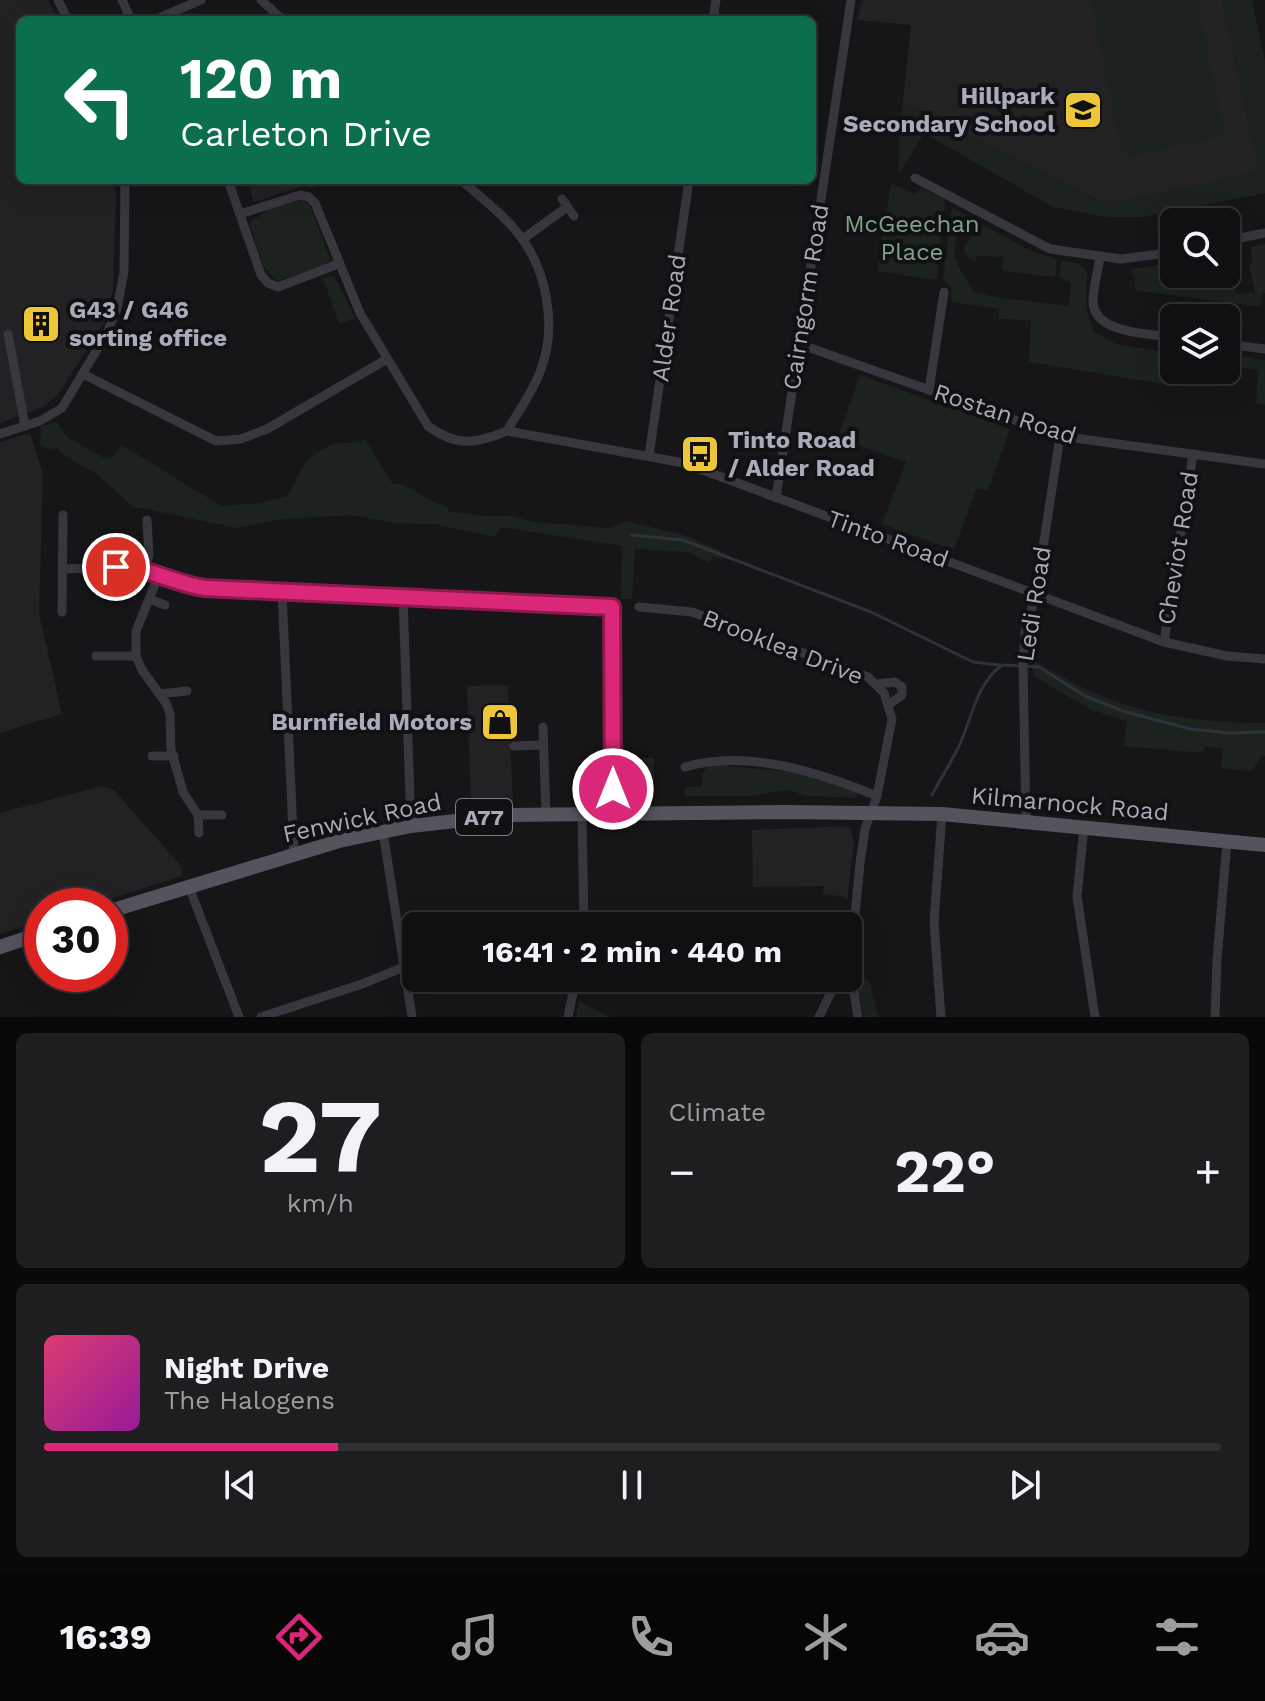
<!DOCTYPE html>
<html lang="en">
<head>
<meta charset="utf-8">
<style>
	body { margin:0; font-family:"Work Sans",sans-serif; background:#1e1e20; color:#f1f3f6; height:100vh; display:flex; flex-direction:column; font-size:30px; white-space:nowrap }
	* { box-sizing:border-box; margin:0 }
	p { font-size:26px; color:#9c9d9f }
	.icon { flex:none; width:44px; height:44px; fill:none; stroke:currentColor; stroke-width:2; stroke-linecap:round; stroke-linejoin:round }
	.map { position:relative; height:1017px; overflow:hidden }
	.sheet { display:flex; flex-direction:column; gap:16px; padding:16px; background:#09090a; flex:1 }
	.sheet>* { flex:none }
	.banner { position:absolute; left:16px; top:16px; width:800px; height:168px; border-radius:12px; box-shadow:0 8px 32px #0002,0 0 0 2px #303032; background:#0b6e4f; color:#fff; overflow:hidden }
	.fabs { position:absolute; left:1160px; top:208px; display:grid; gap:16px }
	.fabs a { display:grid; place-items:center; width:80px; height:80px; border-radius:12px; background:#101012; box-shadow:0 8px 32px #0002,0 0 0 2px #303032; font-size:40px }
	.speed { position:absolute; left:24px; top:888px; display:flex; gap:16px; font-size:40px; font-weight:700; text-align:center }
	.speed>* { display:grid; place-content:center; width:104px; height:104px; border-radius:50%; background:#101012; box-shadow:0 8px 32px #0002,0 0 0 2px #303032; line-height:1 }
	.speed .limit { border:12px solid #d22; background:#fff; color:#111 }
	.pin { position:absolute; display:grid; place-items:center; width:68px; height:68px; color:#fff; margin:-34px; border:4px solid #fff; border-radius:50%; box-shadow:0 2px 8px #0007 }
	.me { position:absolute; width:88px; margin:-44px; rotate:0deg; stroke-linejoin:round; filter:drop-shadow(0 0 6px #0008) }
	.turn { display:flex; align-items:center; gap:28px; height:168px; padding:0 32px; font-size:36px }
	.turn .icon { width:104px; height:104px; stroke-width:2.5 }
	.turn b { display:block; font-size:56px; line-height:68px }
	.big { font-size:60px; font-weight:700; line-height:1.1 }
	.sheet .widget { flex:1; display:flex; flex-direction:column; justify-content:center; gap:12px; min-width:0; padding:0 28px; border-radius:12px; background:#1e1e20 }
	.sheet .dial { align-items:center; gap:0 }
	.dial b { font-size:104px; line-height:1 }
	.song { display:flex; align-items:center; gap:24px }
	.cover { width:96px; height:96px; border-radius:12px; background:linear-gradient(135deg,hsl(340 70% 55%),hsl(300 70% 35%)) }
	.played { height:8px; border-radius:4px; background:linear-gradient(90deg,#db2777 25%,#303032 25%) }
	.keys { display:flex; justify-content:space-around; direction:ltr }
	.heat { display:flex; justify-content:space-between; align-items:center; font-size:44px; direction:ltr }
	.sheet .tiles { flex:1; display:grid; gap:16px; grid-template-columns:1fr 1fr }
	.widget:last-child { grid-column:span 2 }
	.trip { position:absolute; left:402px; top:912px; width:460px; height:80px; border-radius:12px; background:#101012; box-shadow:0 8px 32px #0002,0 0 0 2px #303032; font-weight:700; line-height:80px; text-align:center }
	.menu { display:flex; height:128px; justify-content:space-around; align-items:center; background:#060607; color:#9c9d9f }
	.menu .icon { width:56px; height:56px }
	.menu .on { color:#db2777 }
	.menu b { font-size:36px; color:#f1f3f6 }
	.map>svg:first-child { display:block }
	.built { fill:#222225 }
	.green { fill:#1c231e }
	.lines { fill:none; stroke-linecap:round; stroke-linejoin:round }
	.stream { stroke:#2c333c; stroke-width:3 }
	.minor { stroke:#37373d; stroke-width:9 }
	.primary { stroke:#53545c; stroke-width:14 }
	.route-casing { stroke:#8e194d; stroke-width:20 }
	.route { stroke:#db2777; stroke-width:14 }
	.labels { text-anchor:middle; stroke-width:8; stroke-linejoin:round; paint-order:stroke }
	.shield { fill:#111113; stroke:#7b7d86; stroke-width:2 }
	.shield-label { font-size:22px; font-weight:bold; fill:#a8abb8 }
	.poi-label { font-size:24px; font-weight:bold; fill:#a8abb8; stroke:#111113; text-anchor:end }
	.park-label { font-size:24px; fill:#80a286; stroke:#111113 }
	.street-label { font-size:24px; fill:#a8abb8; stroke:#111113 }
</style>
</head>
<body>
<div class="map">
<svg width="1265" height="1017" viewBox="0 0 1265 1017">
	<rect width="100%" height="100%" fill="#161618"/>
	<g class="built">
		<polygon points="0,0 48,0 58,20 20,20 20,180 114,180 116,198 113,288 106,319 60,392 44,407 0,423"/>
		<polygon points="862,0 1222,0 1259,172 1106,204 903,102 911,25 857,20"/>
		<polygon points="247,180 315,180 314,188 304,186 254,202"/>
		<polygon points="1265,244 1265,293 1255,293 1249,264 1252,263 1251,247"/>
		<polygon points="30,433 43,474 39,613 62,714 0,733 0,442"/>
		<polygon points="508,685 513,804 471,806 467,686"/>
		<polygon points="625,758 654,758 654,797 627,798"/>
		<polygon points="102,786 114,790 181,866 183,876 87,906 42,906 42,920 0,934 0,813"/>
		<polygon points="850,826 854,842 847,900 844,897 823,894 824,886 753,887 752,830"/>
	</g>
	<g class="green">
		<polygon points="1090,0 1197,0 1225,133 1223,137 1126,157 1122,155"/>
		<polygon points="1222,0 1252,0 1265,61 1265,193 1142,217 1107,217 1053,207 924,133 899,174 899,125 903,102 1105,204 1259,172"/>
		<polygon points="891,183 915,194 922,188 945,200 937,280 877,271"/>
		<polygon points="302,200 309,204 330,258 327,264 278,281 264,267 249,223 269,209"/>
		<path d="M952 207 967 216C947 254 952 256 974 292L1000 298 1069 306 1071 282 1060 278 1061 261C1097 265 1085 273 1086 301 1086 311 1091 322 1094 332L1116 344 1174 354 1170 385 1029 362 1031 320 999 319V309L952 302 951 287 943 280Z"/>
		<path d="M984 225 1027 249 1057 260 1055 277 1002 271 1003 257 977 256 976 262C969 259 966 256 964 248L976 227Z"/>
		<polygon points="1226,251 1236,294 1263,293 1260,307 1135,290 1134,276 1130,269 1174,263 1174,274 1226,274"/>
		<polygon points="334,276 355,318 339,324 323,278"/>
		<polygon points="1226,354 1265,360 1265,405 1256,403 1258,370 1226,364"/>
		<polygon points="860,375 1010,429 988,490 976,489 954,550 882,524 906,462 838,438"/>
		<path d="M57 422 67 437 106 459 114 456 122 445 221 506 259 503 288 496C301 470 303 456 334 444 345 440 349 447 365 439L392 483C416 485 424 501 447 507L449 512 498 517 506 515 534 522 609 528 626 521 687 536 726 553 723 560 713 556 710 563 688 552 635 549 632 599H621L622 546 501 527 495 537 433 524 395 523 352 515 283 519 236 528 147 509 134 508 98 475 59 452 58 448 50 449 40 445 41 426Z"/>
		<path d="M1033 661C1055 672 1077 686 1100 695 1151 717 1210 723 1265 723V756L1262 755 1252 771 1221 768 1223 748 1205 746 1204 753 1124 746 1127 721 1092 710 1033 676Z"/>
		<polygon points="708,764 799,773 858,792 857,798 807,796 788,790 748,796 685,796 685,787 702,787 702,775"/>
		<polygon points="855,973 869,981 878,1017 864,1017"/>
		<polygon points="579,1001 609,1016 609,1017 576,1017"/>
	</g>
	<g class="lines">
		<g class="stream">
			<polyline points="632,535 683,540 871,612 973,662 999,665"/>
			<path d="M932 795C941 778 952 761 960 744 972 717 977 683 1002 665L1039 667 1085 696 1123 711 1190 729 1229 733 1265 732"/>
		</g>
		<g class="minor">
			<polyline points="58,0 68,20"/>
			<polyline points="122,0 131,20"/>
			<polyline points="261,0 283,20"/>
			<polyline points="154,20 201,0"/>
			<polyline points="713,20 716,0"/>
			<polyline points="915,178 1050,249 1121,259 1174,252"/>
			<polyline points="228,180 261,275 268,283 278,287 338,264"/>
			<path d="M461 180C479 196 501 212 516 231 547 267 558 327 540 372 532 393 518 412 507 431"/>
			<polyline points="562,199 574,216"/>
			<path d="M240 214 300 195 309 197 315 203 360 313 428 426C457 447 475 444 507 431"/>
			<polyline points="523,239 567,207"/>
			<polyline points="1226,241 1265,233"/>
			<path d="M1100 257C1098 271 1093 287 1093 302 1094 334 1151 334 1174 337"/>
			<polyline points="8,334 25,426"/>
			<polyline points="799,344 1060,436 1265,464"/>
			<polyline points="1226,344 1265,349"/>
			<polyline points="83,374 216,441 241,439 267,429 387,359"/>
			<polyline points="929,390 944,292"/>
			<polyline points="507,431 684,463 1164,642 1227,656 1265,659"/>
			<polyline points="0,434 40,421 62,408 107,333 117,308 124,272 125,180"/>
			<polyline points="649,456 689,180"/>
			<polyline points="776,498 851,0"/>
			<polyline points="62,569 129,567 145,569 158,577 189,586 205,588 612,607 613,815"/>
			<polyline points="145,569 149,555 147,520"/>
			<polyline points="158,577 136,631 136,656 142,670 166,703 170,714 171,750 183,792 198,815 199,833"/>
			<polyline points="282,592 294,854"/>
			<polyline points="403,597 411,826"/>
			<polyline points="149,599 165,605"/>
			<polyline points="639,607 692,612 868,677 884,693 892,719 877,796 865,829 860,863 850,967 858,1017"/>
			<polyline points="62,612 63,515"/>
			<polyline points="1164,642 1193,454"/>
			<polyline points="96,656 136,656"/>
			<polyline points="877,684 895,682 902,687 902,695 890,704"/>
			<polyline points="160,694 187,691"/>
			<polyline points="543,727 546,814"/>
			<polyline points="514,746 542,745"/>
			<polyline points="152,756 174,756"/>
			<path d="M685 767C748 749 818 772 877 796"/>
			<polyline points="198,815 222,815"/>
			<polyline points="582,816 584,926"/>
			<polyline points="1026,822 1023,662 1025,632 1036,594 1060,436"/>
			<polyline points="1084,827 1077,896 1095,1017"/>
			<polyline points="383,832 412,1017"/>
			<polyline points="189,887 239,1017"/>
			<polyline points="261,1017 362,984 404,967 416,966"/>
			<polyline points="568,1017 576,978"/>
			<polyline points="819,1017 838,978"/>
			<polyline points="941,1017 934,922 942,814"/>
			<polyline points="1215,1017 1217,960 1227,841"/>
		</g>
		<g class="primary">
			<polyline points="110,911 339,841 411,826 509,815 784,812 942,814 1265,845"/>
			<polyline points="0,947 42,933"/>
		</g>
	</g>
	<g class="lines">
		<g class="route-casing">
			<path id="route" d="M116 567C147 566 174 584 205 588L612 607 613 789"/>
		</g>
		<use href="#route" class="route"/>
	</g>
	<defs>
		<g id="school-square" transform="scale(2)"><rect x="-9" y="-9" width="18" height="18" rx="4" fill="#edc739" stroke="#111113"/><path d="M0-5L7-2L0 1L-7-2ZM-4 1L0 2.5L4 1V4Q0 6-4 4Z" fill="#111"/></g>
		<g id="building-square" transform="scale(2)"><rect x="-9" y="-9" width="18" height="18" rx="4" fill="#edc739" stroke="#111113"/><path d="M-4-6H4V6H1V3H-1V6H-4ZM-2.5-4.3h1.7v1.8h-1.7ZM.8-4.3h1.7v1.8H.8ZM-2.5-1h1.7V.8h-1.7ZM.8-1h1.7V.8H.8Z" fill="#111"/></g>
		<g id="bus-square" transform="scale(2)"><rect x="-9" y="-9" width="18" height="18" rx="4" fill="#edc739" stroke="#111113"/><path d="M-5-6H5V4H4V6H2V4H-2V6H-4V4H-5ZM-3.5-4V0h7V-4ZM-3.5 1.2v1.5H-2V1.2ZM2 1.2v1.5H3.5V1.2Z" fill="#111"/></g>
		<g id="shop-square" transform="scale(2)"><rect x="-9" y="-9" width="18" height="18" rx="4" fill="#edc739" stroke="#111113"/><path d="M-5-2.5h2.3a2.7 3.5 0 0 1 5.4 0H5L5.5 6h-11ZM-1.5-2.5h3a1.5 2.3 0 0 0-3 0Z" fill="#111"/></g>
	</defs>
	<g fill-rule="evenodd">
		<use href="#school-square" x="1083" y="110"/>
		<use href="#building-square" x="41" y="324"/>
		<use href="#bus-square" x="700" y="454"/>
		<use href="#shop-square" x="500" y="722"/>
	</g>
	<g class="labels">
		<rect class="shield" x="456" y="799" width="56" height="36" rx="6"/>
		<g class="shield-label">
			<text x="484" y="825">A77</text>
		</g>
		<g class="poi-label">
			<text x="1055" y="104">Hillpark<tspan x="1055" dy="28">Secondary School</tspan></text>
			<text x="69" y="318" text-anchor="start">G43 / G46<tspan x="69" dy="28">sorting office</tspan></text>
			<text x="728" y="448" text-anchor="start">Tinto Road<tspan x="728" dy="28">/ Alder Road</tspan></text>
			<text x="472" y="730">Burnfield Motors</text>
		</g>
		<g class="park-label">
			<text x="912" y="232">McGeechan<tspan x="912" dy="28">Place</tspan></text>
		</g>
		<g class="street-label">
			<text transform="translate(806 297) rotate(-81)" y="8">Cairngorm Road</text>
			<text transform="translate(669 318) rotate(-82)" y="8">Alder Road</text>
			<text transform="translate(1005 414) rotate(18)" y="8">Rostan Road</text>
			<text transform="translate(888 539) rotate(20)" y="8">Tinto Road</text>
			<text transform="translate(1178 548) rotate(-81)" y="8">Cheviot Road</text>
			<text transform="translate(1034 604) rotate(-81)" y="8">Ledi Road</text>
			<text transform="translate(783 647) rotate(21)" y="8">Brooklea Drive</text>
			<text transform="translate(1070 804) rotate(5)" y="8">Kilmarnock Road</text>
			<text transform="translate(362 818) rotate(-12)" y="8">Fenwick Road</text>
		</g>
	</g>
</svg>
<div class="fabs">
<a><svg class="icon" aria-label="search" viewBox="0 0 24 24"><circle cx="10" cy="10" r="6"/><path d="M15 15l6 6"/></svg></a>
<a><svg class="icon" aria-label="layers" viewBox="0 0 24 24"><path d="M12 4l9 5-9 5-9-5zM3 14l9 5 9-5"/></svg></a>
</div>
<div class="speed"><div class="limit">30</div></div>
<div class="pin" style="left:116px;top:567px;background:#d93025"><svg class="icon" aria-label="arrive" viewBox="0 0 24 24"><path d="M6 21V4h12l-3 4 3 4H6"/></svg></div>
<svg class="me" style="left:613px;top:789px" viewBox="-20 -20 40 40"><circle r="17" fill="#db2777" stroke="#fff" stroke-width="3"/><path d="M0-11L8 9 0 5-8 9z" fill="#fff"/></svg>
<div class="trip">16:41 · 2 min · 440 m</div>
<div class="banner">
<div class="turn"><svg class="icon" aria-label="left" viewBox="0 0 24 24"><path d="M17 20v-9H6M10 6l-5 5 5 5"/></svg><div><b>120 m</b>Carleton Drive</div></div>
</div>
</div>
<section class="sheet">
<div class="tiles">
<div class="widget dial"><b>27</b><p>km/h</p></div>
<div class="widget"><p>Climate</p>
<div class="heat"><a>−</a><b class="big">22°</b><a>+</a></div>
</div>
<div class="widget">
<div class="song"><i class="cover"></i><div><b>Night Drive</b><p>The Halogens</p></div></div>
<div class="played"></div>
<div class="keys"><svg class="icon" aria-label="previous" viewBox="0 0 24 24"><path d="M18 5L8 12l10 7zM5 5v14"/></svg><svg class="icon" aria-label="pause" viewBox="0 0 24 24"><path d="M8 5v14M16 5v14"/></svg><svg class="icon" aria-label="next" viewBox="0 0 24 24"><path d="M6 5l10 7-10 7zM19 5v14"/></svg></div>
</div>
</div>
</section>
<nav class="menu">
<b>16:39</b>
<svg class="icon on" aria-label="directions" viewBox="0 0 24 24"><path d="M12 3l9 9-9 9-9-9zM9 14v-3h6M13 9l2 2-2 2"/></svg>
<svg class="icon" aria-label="music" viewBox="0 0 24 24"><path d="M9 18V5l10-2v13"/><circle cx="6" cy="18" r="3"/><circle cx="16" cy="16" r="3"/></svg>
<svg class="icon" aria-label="phone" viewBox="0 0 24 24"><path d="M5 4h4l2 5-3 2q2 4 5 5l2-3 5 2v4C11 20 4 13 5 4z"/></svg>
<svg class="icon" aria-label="climate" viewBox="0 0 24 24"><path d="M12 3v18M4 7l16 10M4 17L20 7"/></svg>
<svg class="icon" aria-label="car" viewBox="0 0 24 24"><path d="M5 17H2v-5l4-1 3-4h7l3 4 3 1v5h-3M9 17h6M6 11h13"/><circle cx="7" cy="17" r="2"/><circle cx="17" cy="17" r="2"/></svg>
<svg class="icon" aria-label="filters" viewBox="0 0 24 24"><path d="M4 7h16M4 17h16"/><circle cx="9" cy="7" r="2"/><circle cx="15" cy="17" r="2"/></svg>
</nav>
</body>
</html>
